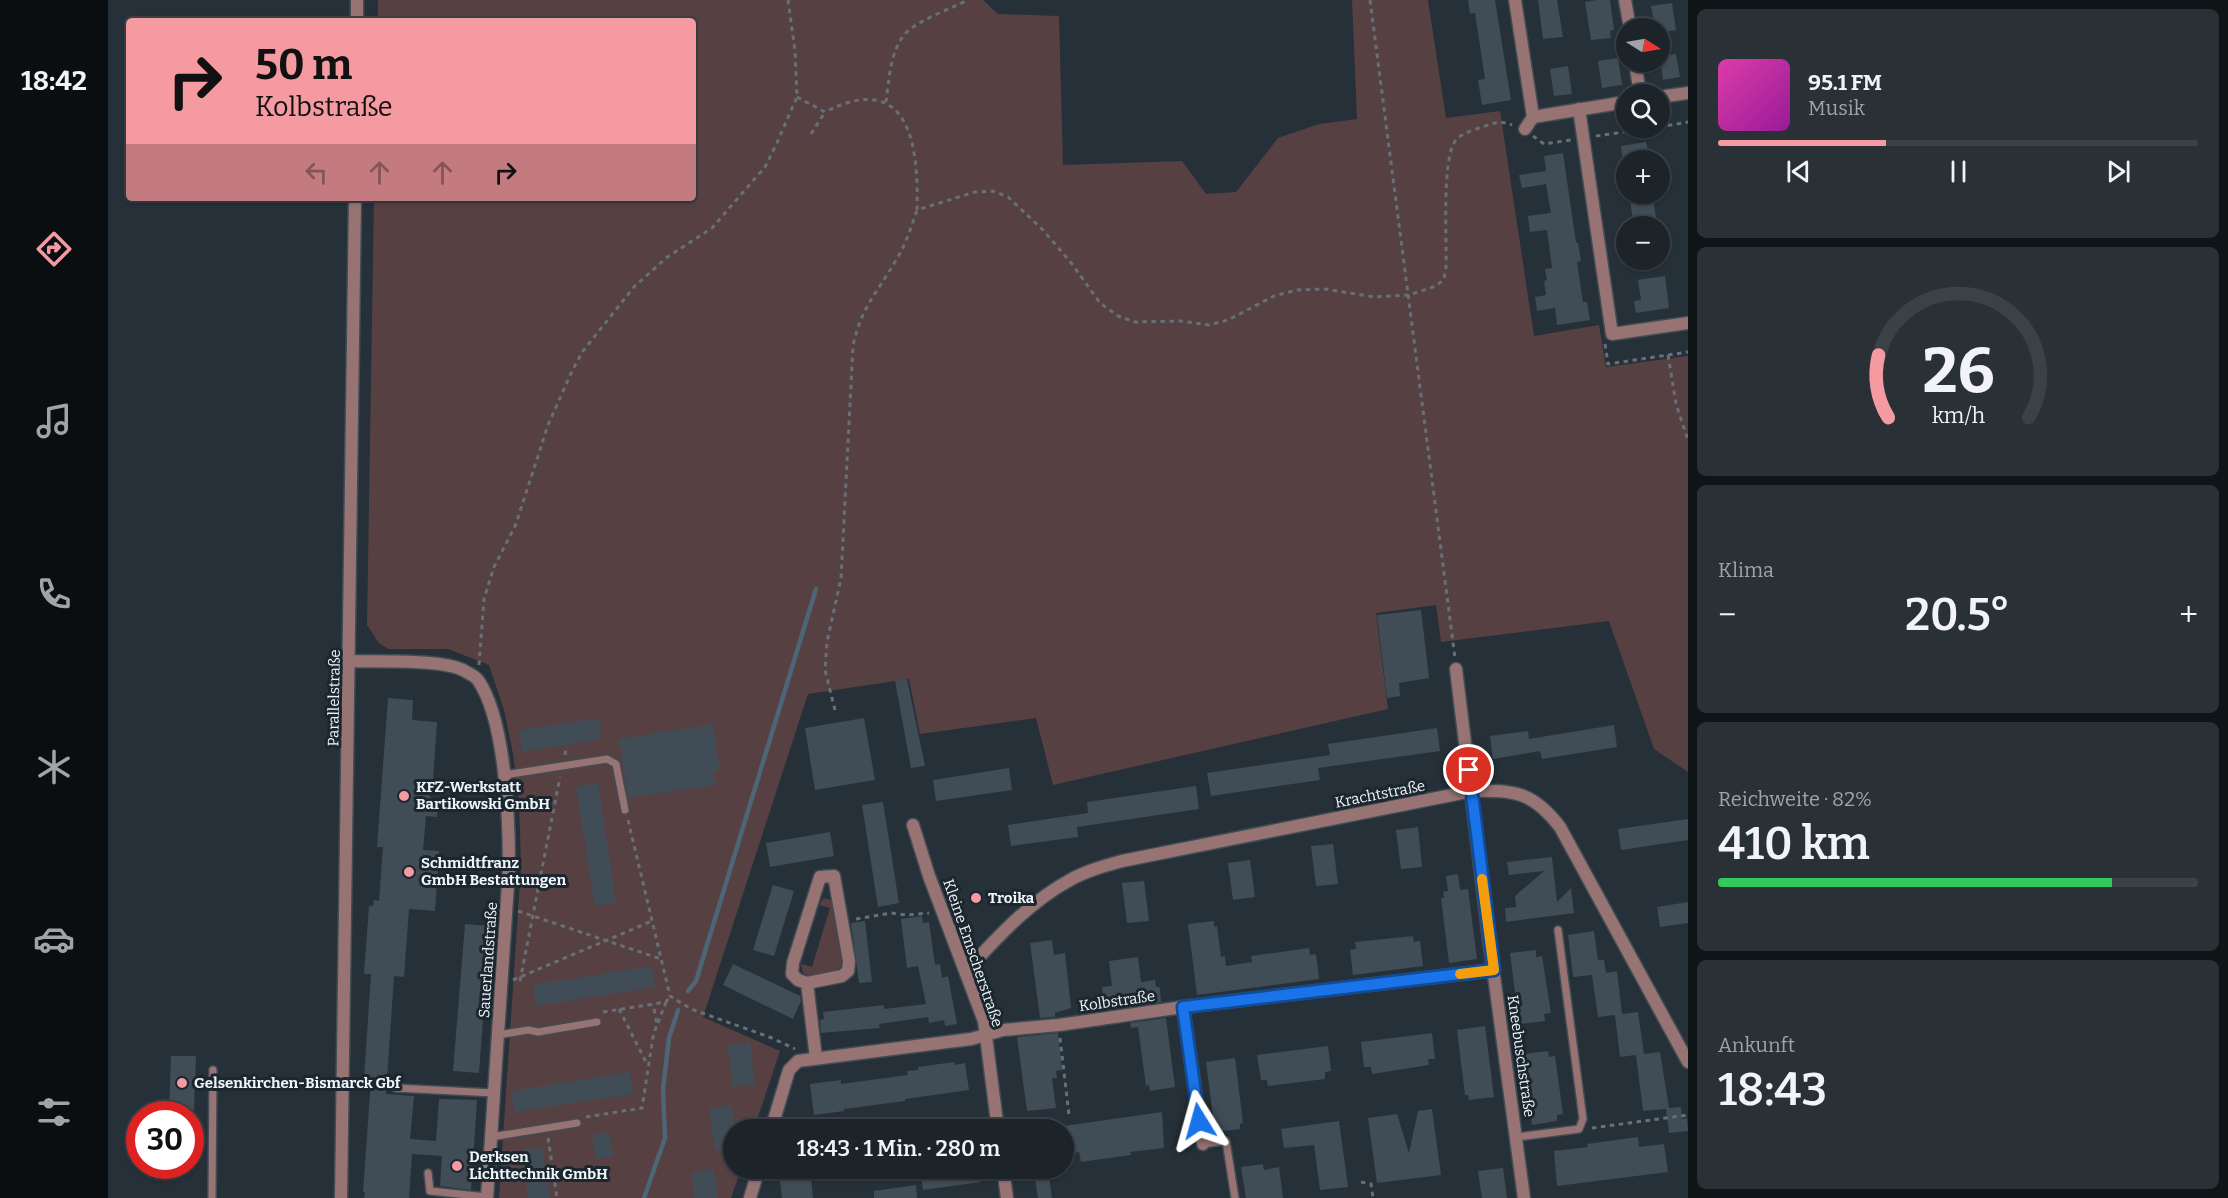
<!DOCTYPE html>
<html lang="de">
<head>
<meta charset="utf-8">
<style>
	body { margin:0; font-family:Bitter,serif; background:#293036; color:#f1f3f6; height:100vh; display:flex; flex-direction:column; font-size:22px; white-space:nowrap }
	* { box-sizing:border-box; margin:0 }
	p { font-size:20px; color:#a0a4a8 }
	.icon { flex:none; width:33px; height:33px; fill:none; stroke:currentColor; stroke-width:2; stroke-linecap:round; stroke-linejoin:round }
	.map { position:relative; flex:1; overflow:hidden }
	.sheet { display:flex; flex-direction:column; gap:9px; padding:9px; background:#0f1417; width:540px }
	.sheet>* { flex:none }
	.banner { position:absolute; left:18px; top:18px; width:570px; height:183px; border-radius:6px; box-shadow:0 2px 4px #0004,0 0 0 2px #3a4147; background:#f49aa0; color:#111; overflow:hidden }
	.needle { width:39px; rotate:101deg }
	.tools { position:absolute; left:1508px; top:18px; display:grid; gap:12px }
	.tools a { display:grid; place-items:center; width:54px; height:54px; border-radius:50%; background:#1c242a; box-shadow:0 2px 4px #0004,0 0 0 2px #3a4147; font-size:30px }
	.speed { position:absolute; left:18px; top:1101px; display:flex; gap:12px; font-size:30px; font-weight:700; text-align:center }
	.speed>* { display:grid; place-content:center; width:78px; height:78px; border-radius:50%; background:#1c242a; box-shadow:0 2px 4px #0004,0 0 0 2px #3a4147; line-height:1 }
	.speed .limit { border:9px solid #d22; background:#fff; color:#111 }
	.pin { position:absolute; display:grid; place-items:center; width:51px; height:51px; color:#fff; margin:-26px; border:3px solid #fff; border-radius:50%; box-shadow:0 2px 6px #0007 }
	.me { position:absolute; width:66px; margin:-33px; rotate:352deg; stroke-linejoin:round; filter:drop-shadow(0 0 4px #0008) }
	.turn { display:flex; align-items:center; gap:21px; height:126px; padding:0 30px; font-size:27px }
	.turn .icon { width:78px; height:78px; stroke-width:2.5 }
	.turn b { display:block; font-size:42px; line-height:51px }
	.lanes { display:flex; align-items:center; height:57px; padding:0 30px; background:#0003; justify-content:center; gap:30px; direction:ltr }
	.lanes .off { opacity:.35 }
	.big { font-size:45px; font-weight:600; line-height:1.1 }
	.sheet .widget { flex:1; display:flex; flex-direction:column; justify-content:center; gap:9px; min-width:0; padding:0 21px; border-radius:9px; background:#293036 }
	.sheet .dial { align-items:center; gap:0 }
	.dial svg { height:156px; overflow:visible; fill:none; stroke:#3a4147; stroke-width:7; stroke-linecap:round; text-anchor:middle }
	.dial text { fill:#f1f3f6; stroke:none }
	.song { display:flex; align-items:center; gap:18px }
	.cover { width:72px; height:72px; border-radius:9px; background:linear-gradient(135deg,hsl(320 70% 55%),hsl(300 70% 35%)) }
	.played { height:6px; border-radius:3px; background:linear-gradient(90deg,#f49aa0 35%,#3a4147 35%) }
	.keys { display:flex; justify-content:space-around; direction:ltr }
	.heat { display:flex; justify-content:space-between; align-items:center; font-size:33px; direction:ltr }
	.charge { height:9px; border-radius:4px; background:linear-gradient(90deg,#34c759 82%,#3a4147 0) }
	.trip { position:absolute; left:615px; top:1119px; width:351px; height:60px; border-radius:30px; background:#1c242a; box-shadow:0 2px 4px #0004,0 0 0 2px #3a4147; font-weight:600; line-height:60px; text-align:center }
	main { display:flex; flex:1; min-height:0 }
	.tab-bar { display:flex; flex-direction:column; width:108px; justify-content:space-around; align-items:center; background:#0b0e11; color:#a0a4a8 }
	.tab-bar .icon { width:42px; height:42px }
	.tab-bar .current { color:#f49aa0 }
	.tab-bar b { font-size:27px; color:#f1f3f6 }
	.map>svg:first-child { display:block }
	.green { fill:#574041 }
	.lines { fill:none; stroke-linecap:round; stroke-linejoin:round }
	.stream { stroke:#4d6576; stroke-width:4.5 }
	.building { fill:#414d56 }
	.service-casing { stroke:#414c53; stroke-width:10 }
	.minor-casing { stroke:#414c53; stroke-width:15 }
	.path { stroke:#667077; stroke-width:3; stroke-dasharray:4.5 4.5; stroke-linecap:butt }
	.service { stroke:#977374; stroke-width:7 }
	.minor { stroke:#977374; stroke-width:12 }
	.route-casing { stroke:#114b97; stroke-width:15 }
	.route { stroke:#1a73e8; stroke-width:10 }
	.slow { stroke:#f59e0b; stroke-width:10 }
	.poi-dot { fill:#f49aa0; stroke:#1b262e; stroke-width:2 }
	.labels { text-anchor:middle; stroke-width:6; stroke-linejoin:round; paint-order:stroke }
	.street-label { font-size:15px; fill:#eff6fb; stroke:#1b262e }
	.poi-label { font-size:15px; font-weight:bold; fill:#eff6fb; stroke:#1b262e; text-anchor:start }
</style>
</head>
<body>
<main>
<nav class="tab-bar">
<b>18:42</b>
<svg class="icon current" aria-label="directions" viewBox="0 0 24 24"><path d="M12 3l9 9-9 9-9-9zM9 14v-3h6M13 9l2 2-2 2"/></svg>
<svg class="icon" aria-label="music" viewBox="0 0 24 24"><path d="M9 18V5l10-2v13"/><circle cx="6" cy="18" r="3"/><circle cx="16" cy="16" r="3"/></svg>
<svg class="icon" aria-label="phone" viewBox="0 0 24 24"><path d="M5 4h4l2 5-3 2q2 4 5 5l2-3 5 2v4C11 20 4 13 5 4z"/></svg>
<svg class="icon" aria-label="climate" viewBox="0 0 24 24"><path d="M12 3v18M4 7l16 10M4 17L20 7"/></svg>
<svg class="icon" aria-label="car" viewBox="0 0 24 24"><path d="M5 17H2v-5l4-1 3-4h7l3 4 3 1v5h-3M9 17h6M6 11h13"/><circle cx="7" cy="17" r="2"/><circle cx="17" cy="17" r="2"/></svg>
<svg class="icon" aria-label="filters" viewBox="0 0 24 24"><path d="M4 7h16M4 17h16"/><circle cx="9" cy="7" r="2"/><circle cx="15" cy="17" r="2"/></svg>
</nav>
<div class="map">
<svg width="1580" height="1198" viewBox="0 0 1580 1198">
	<rect width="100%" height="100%" fill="#253038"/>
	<g class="green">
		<polygon points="270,0 875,0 890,14 951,16 955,165 1074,161 1098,194 1128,192 1170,138 1211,124 1249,119 1244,0 1320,0 1338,118 1392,111 1426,336 1491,325 1498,367 1580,356 1580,772 1546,749 1501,621 1333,642 1328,605 1268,613 1280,709 945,785 928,718 812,734 801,679 700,694 595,1017 672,1051 646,1129 626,1130 626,1168 633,1169 623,1198 391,1198 413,866 411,799 405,754 396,710 381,665 340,649 280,649 271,643 259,625 266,198 585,198 585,21 270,21"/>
		<path d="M716 898 723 900 725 904 734 965C727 975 705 979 695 973L693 964 704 967 722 908 711 905Z"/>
	</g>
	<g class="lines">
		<g class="stream">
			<polyline points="580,991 588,981 708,589"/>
			<polyline points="536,1198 557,1138 555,1089 561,1038 570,1010"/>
		</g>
	</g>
	<g class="building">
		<polygon points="1360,0 1387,0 1403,100 1374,105 1370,80 1377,79 1367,13 1362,14"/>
		<polygon points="1430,0 1449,0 1455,37 1435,39"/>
		<polygon points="1488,0 1502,0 1506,30 1502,31 1503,38 1483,40 1477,2"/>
		<polygon points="1564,3 1568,30 1551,33 1551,28 1547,28 1543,6"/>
		<polygon points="1568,54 1572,77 1555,80 1552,56"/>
		<polygon points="1510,58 1514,85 1494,88 1490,61"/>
		<polygon points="1460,66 1464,94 1446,96 1442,69"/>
		<polygon points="1538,142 1542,160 1515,160 1513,146"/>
		<polygon points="1455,153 1468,243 1470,243 1473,261 1469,262 1475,302 1479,302 1482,320 1449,325 1447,308 1429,311 1427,297 1438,295 1436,281 1439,280 1437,269 1444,268 1439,230 1422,232 1420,216 1443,213 1438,184 1414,188 1411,175 1438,171 1436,156"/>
		<polygon points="1521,194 1544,194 1548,217 1525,220"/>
		<polygon points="1557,276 1561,308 1528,313 1526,301 1533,300 1530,280"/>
		<polygon points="1313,610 1321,678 1291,683 1292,696 1279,698 1269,615"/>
		<polygon points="799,679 817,766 803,768 787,681"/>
		<polygon points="280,698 305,700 304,720 329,722 325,781 307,780 330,805 329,817 318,816 315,850 331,851 327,911 301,909 296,977 286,976 278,1094 306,1096 302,1139 328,1141 331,1099 369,1100 363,1190 332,1186 334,1156 304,1154 301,1198 256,1198 257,1192 255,1192 263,1079 256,1079 263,974 256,974 261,906 265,906 266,900 271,901 275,847 269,847"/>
		<polygon points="491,718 494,739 414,752 411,730"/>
		<polygon points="756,718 767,780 707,790 697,728"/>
		<polygon points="605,724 612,770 605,771 608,785 520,798 511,739"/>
		<polygon points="1506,725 1509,747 1434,759 1432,751 1385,759 1382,736 1420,731 1421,739"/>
		<polygon points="1329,728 1332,751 1210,768 1212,780 1103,796 1099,773 1222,755 1220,744"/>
		<polygon points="901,768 904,790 828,801 825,780"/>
		<polygon points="490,783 508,903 487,906 468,787"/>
		<polygon points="1088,786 1091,809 969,827 970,837 903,846 900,825 980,813 979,802"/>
		<polygon points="775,802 791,903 770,907 754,805"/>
		<polygon points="1580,819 1580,840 1513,850 1510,829"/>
		<polygon points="1310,827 1314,867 1293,869 1288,830"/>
		<polygon points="722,832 726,856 662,867 658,843"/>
		<polygon points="1225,844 1230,884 1208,886 1203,846"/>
		<polygon points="1444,857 1449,902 1463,888 1466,913 1398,922 1397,908 1408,907 1407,896 1436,871 1401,875 1399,862"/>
		<polygon points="1142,860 1147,897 1125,900 1120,863"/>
		<polygon points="1350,874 1352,890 1360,889 1369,959 1341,963 1333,898 1336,898 1335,892 1340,891 1338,876"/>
		<polygon points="1036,881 1041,921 1019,923 1014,883"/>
		<polygon points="665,885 686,891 666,956 645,950"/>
		<polygon points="1580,902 1580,923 1552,927 1549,907"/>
		<polygon points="814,916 815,923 821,922 827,965 832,964 834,978 840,976 849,1024 837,1026 836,1020 821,1023 820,1017 771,1024 772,1028 713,1033 712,1020 716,1019 715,1012 776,1005 776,1009 818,1004 810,966 799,968 793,919"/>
		<polygon points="757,921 764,982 751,983 743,923"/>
		<polygon points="1106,921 1106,927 1109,926 1113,957 1117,956 1118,966 1144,962 1143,956 1201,948 1202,955 1208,954 1211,979 1089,995 1080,924"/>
		<polygon points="357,924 382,926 371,1073 345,1071"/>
		<polygon points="1486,931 1490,960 1496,960 1498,973 1509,971 1514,1014 1530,1012 1536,1054 1552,1052 1561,1108 1573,1107 1574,1119 1579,1118 1580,1131 1561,1133 1558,1109 1535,1111 1528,1055 1512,1057 1507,1015 1490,1017 1484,975 1465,977 1460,935"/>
		<polygon points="1305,936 1306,942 1312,941 1315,966 1245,975 1242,950 1248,949 1247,942"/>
		<polygon points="944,940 946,955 957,953 963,1008 947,1013 947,1017 932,1018 922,943"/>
		<polygon points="1428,950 1428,957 1434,956 1443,1013 1436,1014 1437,1021 1411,1024 1402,953"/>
		<polygon points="1030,957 1033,982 1047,980 1048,987 1051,987 1052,989 1053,1002 1020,1007 1020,1003 996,1007 994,987 1004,986 1001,961"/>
		<polygon points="625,964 692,996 693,1001 685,1019 615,985"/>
		<polygon points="544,966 547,987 428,1006 425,985"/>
		<polygon points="1058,1018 1067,1087 1042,1091 1041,1085 1038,1086 1030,1027 1023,1028 1022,1023"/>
		<polygon points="1377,1026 1386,1097 1361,1100 1360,1095 1357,1095 1349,1030"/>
		<polygon points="950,1033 954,1070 948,1071 949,1078 944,1078 948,1108 919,1111 909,1037"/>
		<polygon points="1324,1033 1327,1059 1320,1059 1321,1065 1264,1074 1263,1067 1256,1067 1253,1042"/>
		<polygon points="642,1042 647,1084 625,1087 619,1045"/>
		<polygon points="1220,1046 1223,1071 1217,1072 1217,1079 1160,1086 1159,1080 1153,1080 1149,1055"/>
		<polygon points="1440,1051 1441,1057 1447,1056 1455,1114 1449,1115 1449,1121 1424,1125 1415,1054"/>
		<polygon points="63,1056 88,1056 86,1110 61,1109"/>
		<polygon points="1127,1058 1135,1123 1132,1124 1132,1129 1107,1132 1098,1062"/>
		<polygon points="846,1062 847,1065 857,1063 861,1090 797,1099 797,1101 736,1109 736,1111 706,1115 702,1084 733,1080 733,1084 800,1075 799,1071 810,1070 810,1067"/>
		<polygon points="522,1072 526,1094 406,1112 403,1091"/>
		<polygon points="624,1105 627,1130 626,1130 626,1148 607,1150 601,1108"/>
		<polygon points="1324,1109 1333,1175 1269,1183 1260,1118 1289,1114 1301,1153 1310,1111"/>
		<polygon points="1054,1112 1056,1148 1022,1152 1023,1155 973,1162 971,1152 956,1154 956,1126"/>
		<polygon points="1231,1121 1240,1187 1212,1190 1206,1145 1176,1148 1173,1129"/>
		<polygon points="501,1132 505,1156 488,1159 484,1135"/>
		<polygon points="1530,1137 1531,1147 1556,1144 1560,1172 1449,1186 1446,1151 1480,1147 1479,1144"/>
		<polygon points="434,1147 442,1198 420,1198 413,1150"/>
		<polygon points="1155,1164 1156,1170 1171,1167 1175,1198 1138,1198 1133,1167"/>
		<polygon points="812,1168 871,1168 873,1182 815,1190"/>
		<polygon points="1395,1168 1399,1198 1374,1198 1370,1171"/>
		<polygon points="606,1169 610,1198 587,1198 583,1172"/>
		<polygon points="941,1176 944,1198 930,1198 927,1178"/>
		<polygon points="703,1177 705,1198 674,1198 672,1181"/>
		<polygon points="808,1185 809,1198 766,1198 766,1191"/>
	</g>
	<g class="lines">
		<g class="service-casing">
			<g id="service">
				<polyline points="396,775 499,759 508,764 517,810"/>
				<polyline points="390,1035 420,1030 430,1032 489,1022"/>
				<polyline points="288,1088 386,1093"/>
				<polyline points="383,1137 469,1123"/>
				<polyline points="1409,1137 1471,1129 1475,1119 1450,930"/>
				<polyline points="1095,1144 1118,1141 1127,1198"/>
				<polyline points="320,1173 322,1191 379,1197"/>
				<polyline points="104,1198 105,1070"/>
			</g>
		</g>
		<g class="minor-casing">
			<g id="minor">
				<polyline points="1407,0 1425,117 1417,129"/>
				<polyline points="1517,0 1522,28"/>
				<polyline points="249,21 249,0"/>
				<polyline points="1527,62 1532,94"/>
				<polyline points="1551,97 1580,93"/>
				<polyline points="1471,109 1504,334 1580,323"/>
				<polyline points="1425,117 1518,102"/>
				<path d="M241 661C269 662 332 659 355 670 360 673 367 676 370 680 398 721 401 820 401 869L379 1198"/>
				<polyline points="1348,669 1381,939 1416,1198"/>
				<polyline points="805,825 821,876 876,1021 890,1130"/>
				<path d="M858 971C890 937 920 903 962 880 978 871 996 866 1014 861L1364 791C1407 790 1425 792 1452 827L1580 1062"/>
				<polyline points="699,983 690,980 684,974 685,963 712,877 726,876 741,961 740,971 734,976 699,983 708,1058"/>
				<polyline points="1075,1007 1095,1144"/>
				<polyline points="663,1130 681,1070 690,1061 863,1039 895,1030 951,1025 1075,1007 1386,970"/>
				<polyline points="895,1168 899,1198"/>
				<polyline points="233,1198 247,198"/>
				<polyline points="642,1198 651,1168"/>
			</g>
		</g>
		<g class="path">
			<polyline points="1262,0 1347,658"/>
			<path d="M689 97 717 112C801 69 811 145 809 210L867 192 885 191 900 197 935 230 964 264 992 303 1010 316 1027 322 1073 321 1101 325 1120 320 1166 296 1189 290 1217 289 1266 297 1301 295 1328 286 1336 279 1338 267C1339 243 1333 153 1349 139 1355 133 1365 130 1374 127 1386 123 1392 120 1404 125"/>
			<path d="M778 102C781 81 782 51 797 34 810 20 842 9 860 0"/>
			<polyline points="1551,127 1580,122"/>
			<polyline points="703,134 717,112"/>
			<polyline points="1425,136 1436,144 1463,140"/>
			<polyline points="1488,136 1545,128"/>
			<polyline points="1497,344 1500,364 1580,352"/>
			<polyline points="1560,355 1568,404 1580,440"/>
			<polyline points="371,665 376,599 386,567 408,524 440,425 464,371 475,351 526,287 558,258 604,228 657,167 668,145 689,97 687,51 680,0"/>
			<path d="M727 710 717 670 719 642 733 578 745 346C753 308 768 294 787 262 797 246 803 228 809 210"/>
			<polyline points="457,755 458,748"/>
			<polyline points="520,820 562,996 583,1009 664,1038 687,1049"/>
			<polyline points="410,911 553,959"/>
			<polyline points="748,919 783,913 799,915 821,913"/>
			<polyline points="405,980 544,921"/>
			<polyline points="412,981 452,777"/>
			<polyline points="511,1009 539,1064"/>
			<polyline points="495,1012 558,1002 562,996"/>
			<polyline points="550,1023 558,1002"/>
			<polyline points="952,1038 961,1115"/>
			<polyline points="478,1117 534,1108 545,1037 549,1024 545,1004"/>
			<polyline points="1484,1128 1580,1115"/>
			<polyline points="440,1138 449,1198"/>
			<polyline points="1253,1182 1263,1184 1265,1198"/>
		</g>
		<use href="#service" class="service"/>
		<use href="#minor" class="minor"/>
	</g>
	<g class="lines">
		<g class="route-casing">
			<polyline id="route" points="1091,1121 1075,1007 1386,970 1361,770"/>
		</g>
		<use href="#route" class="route"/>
		<polyline class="slow" points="1352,974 1386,970 1374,879"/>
	</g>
	<g class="poi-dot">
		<circle cx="296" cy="796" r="6"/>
		<circle cx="301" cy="872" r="6"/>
		<circle cx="868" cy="898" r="6"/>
		<circle cx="74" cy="1083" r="6"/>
		<circle cx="349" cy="1166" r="6"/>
	</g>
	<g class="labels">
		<g class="street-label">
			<text transform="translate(226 698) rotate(-89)" y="5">Parallelstraße</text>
			<text transform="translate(1272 794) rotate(-11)" y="5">Krachtstraße</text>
			<text transform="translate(865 953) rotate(71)" y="5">Kleine Emscherstraße</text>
			<text transform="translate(380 960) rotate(-86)" y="5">Sauerlandstraße</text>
			<text transform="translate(1009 1001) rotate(-8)" y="5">Kolbstraße</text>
			<text transform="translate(1413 1056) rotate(82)" y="5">Kneebuschstraße</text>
		</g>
		<g class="poi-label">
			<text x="308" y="792">KFZ-Werkstatt<tspan x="308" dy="17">Bartikowski GmbH</tspan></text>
			<text x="313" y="868">Schmidtfranz<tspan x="313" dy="17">GmbH Bestattungen</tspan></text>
			<text x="880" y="903">Troika</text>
			<text x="86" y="1088">Gelsenkirchen-Bismarck Gbf</text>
			<text x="361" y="1162">Derksen<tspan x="361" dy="17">Lichttechnik GmbH</tspan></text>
		</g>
	</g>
</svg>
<div class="tools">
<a><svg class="needle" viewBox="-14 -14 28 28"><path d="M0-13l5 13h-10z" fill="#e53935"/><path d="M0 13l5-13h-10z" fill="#a0a4a8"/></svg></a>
<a><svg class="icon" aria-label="search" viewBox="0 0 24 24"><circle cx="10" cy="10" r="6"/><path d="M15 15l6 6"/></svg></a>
<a>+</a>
<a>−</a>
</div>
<div class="speed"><div class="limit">30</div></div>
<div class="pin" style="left:1361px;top:770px;background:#d93025"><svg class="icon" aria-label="arrive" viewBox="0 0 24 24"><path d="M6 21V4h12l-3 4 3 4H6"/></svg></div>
<svg class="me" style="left:1091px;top:1121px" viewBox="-20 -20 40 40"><path d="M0-17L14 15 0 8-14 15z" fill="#1a73e8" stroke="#fff" stroke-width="4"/></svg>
<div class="trip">18:43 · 1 Min. · 280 m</div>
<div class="banner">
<div class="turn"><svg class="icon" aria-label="right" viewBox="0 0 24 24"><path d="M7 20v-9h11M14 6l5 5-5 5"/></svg><div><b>50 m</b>Kolbstraße</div></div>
<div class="lanes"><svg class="icon off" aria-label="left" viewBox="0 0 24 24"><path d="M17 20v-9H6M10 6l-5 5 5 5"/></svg><svg class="icon off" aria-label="ahead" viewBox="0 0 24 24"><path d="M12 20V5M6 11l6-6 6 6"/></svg><svg class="icon off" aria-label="ahead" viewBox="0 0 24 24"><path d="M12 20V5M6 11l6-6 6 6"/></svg><svg class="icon" aria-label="right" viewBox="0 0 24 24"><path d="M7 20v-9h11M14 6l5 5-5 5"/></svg></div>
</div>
</div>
<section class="sheet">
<div class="widget">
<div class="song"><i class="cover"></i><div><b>95.1 FM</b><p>Musik</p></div></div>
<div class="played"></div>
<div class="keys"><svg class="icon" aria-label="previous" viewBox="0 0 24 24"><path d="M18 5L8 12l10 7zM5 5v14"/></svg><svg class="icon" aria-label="pause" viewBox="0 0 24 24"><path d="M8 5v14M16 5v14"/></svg><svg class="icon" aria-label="next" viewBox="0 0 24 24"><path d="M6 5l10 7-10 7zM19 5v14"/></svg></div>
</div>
<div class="widget dial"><svg viewBox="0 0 100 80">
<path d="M14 69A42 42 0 1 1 86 69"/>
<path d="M14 69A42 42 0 0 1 9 37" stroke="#f49aa0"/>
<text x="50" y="56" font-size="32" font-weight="700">26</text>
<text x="50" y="72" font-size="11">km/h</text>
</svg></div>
<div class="widget"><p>Klima</p>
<div class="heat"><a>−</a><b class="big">20.5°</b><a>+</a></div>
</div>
<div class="widget"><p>Reichweite · 82%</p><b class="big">410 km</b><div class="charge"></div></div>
<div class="widget"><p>Ankunft</p><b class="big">18:43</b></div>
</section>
</main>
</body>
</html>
